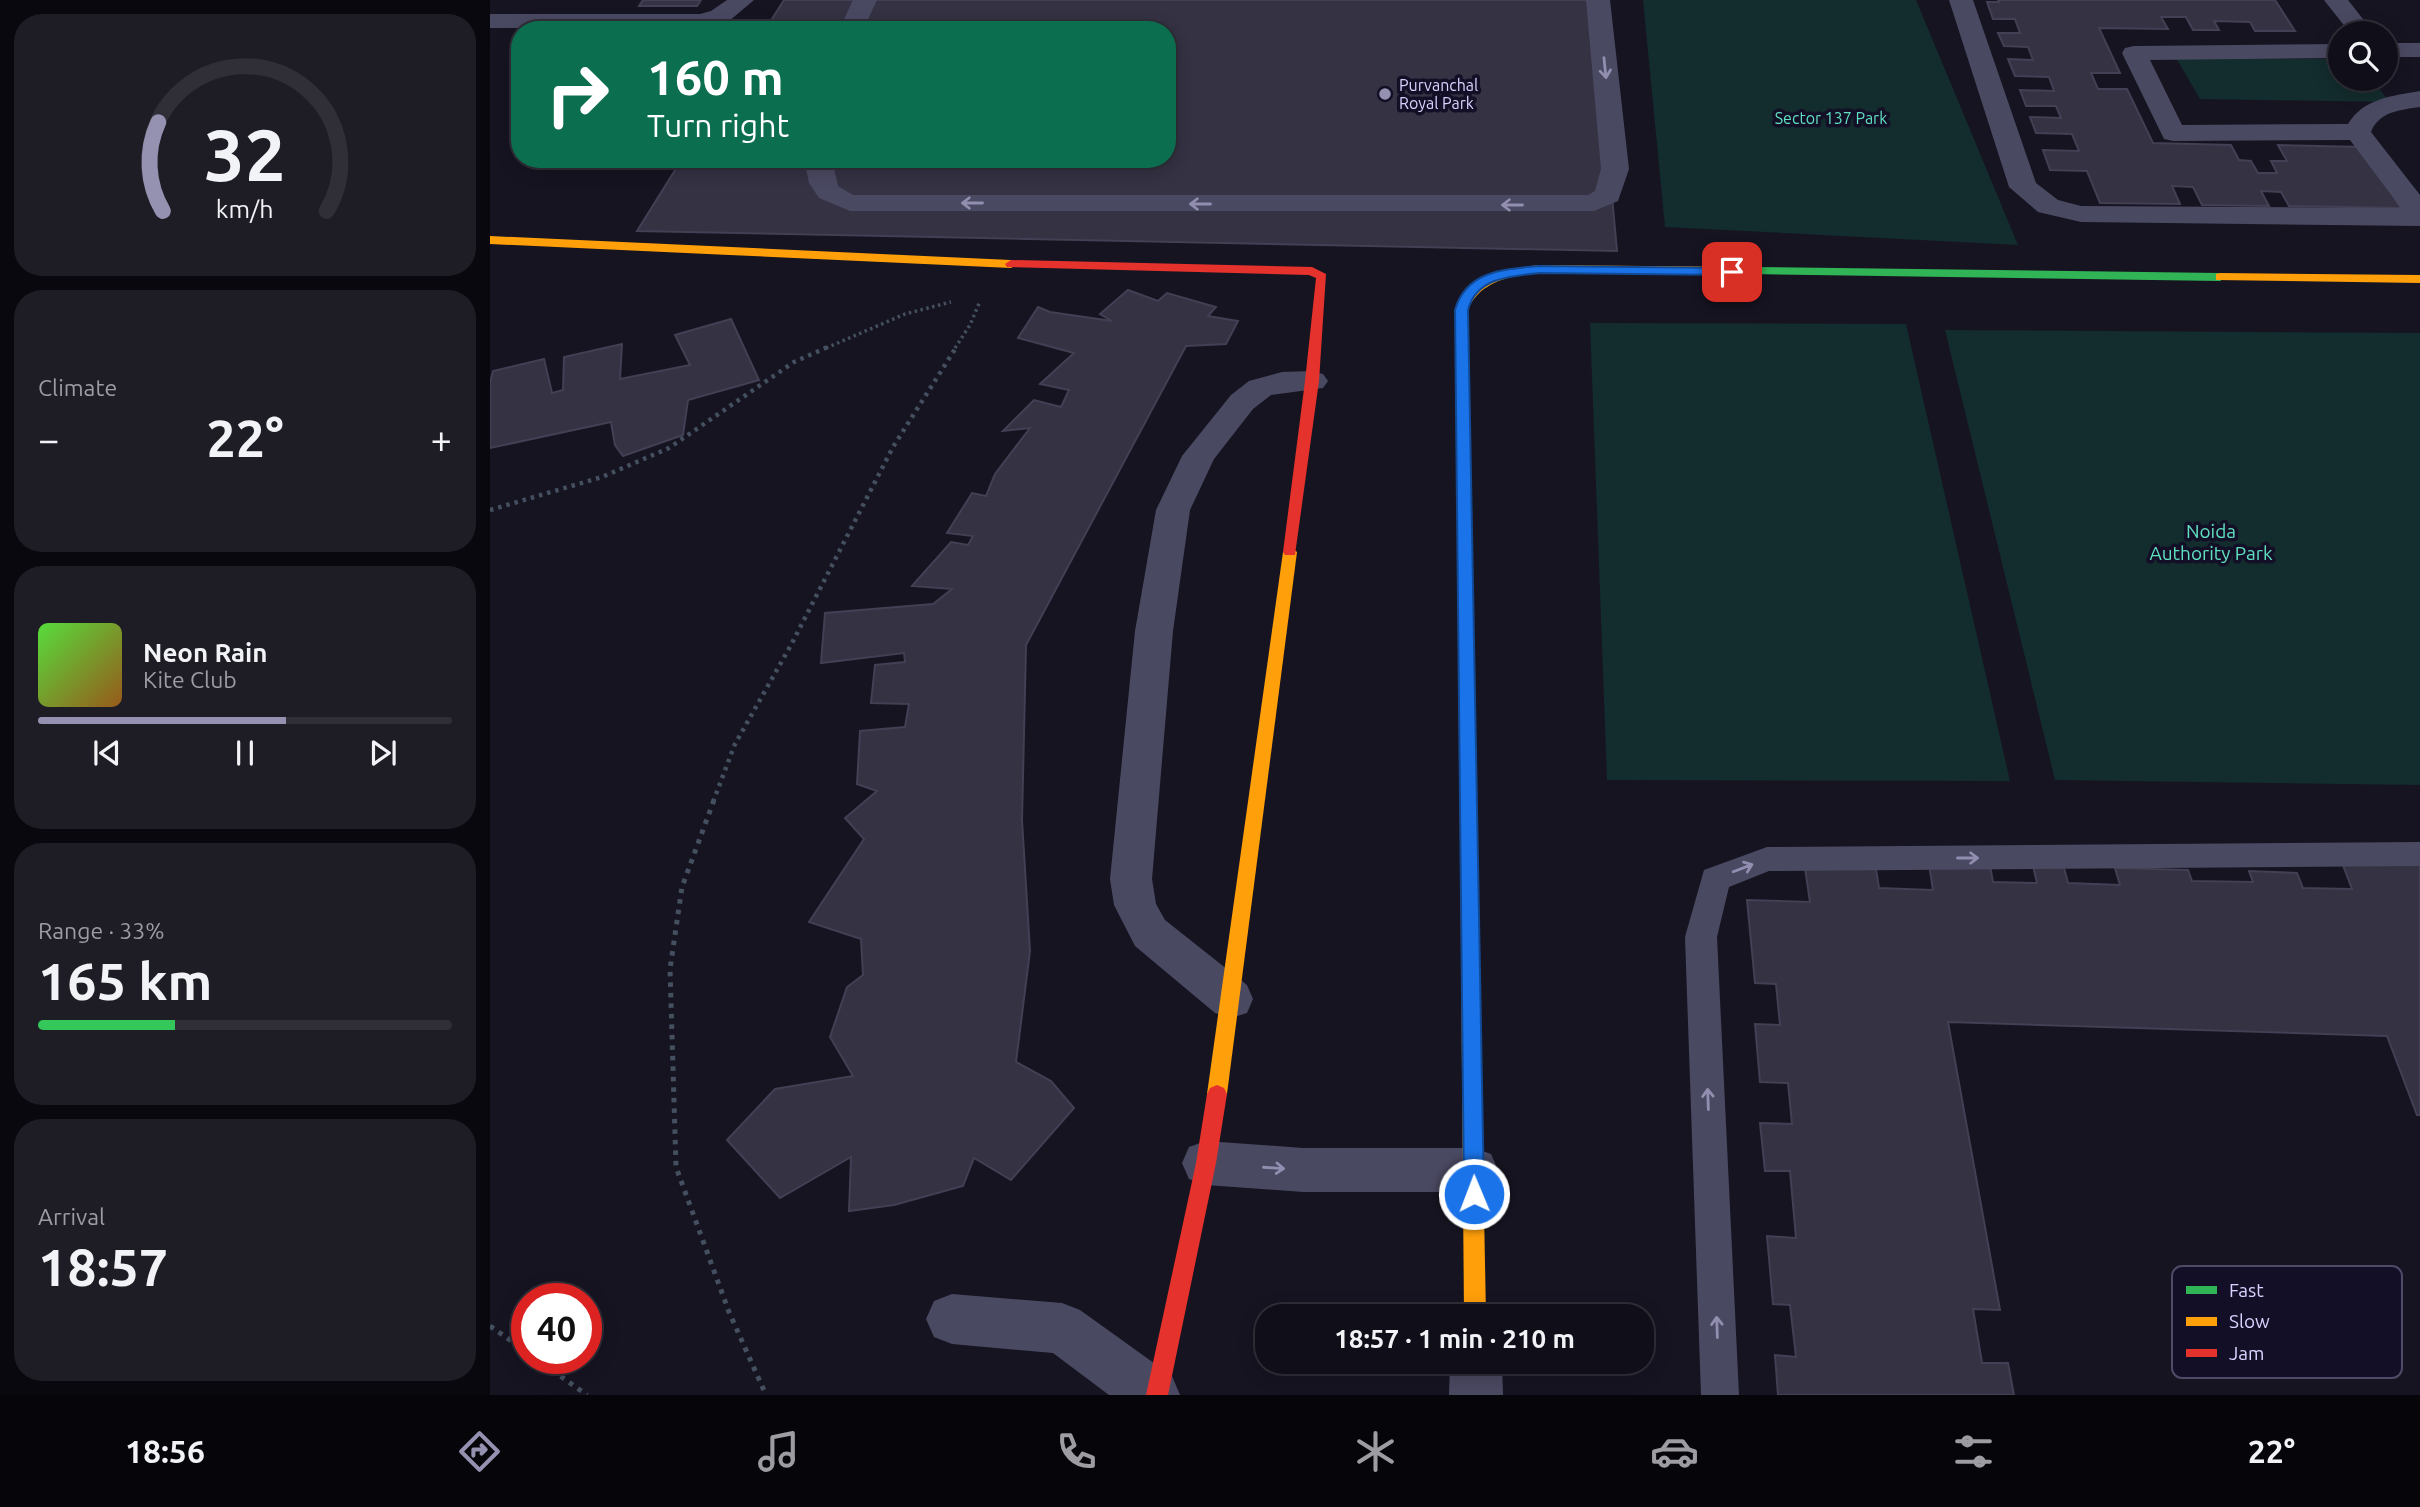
<!DOCTYPE html>
<html lang="en">
<head>
<meta charset="utf-8">
<style>
	body { margin:0; font-family:Ubuntu,sans-serif; background:#1e1d26; color:#f1f3f6; height:100vh; display:flex; flex-direction:column; font-size:26px; white-space:nowrap }
	* { box-sizing:border-box; margin:0 }
	p { font-size:23px; color:#9c9ca2 }
	.icon { flex:none; width:38px; height:38px; fill:none; stroke:currentColor; stroke-width:2; stroke-linecap:round; stroke-linejoin:round }
	.map { position:relative; flex:1; overflow:hidden }
	.panel { display:flex; flex-direction:column; gap:14px; padding:14px; background:#09080e; width:490px }
	.panel>* { flex:none }
	.hud { position:absolute; left:21px; top:21px; width:665px; height:147px; border-radius:28px; box-shadow:0 4px 18px #0003,0 0 0 2px #302f38; background:#0b6e4f; color:#fff; overflow:hidden }
	.controls { position:absolute; left:1838px; top:21px; display:grid; gap:14px }
	.controls a { display:grid; place-items:center; width:70px; height:70px; border-radius:50%; background:#100f19; box-shadow:0 4px 18px #0003,0 0 0 2px #302f38; font-size:35px }
	.speed { position:absolute; left:21px; top:1283px; display:flex; gap:14px; font-size:35px; font-weight:700; text-align:center }
	.speed>* { display:grid; place-content:center; width:91px; height:91px; border-radius:50%; background:#100f19; box-shadow:0 4px 18px #0003,0 0 0 2px #302f38; line-height:1 }
	.speed .limit { border:10px solid #d22; background:#fff; color:#111 }
	.pin { position:absolute; display:grid; place-items:center; width:60px; height:60px; color:#fff; margin:-30px; border-radius:14px; box-shadow:0 4px 10px #0006 }
	.me { position:absolute; width:77px; margin:-38px; rotate:359deg; stroke-linejoin:round; filter:drop-shadow(0 0 5px #0008) }
	.turn { display:flex; align-items:center; gap:24px; height:147px; padding:0 21px; font-size:32px }
	.turn .icon { width:91px; height:91px; stroke-width:2.5 }
	.turn b { display:block; font-size:49px; line-height:60px }
	.big { font-size:52px; font-weight:600; line-height:1.1 }
	.panel .widget { flex:1; display:flex; flex-direction:column; justify-content:center; gap:10px; min-width:0; padding:0 24px; border-radius:28px; background:#1e1d26 }
	.panel .dial { align-items:center; gap:0 }
	.dial svg { height:182px; overflow:visible; fill:none; stroke:#302f38; stroke-width:7; stroke-linecap:round; text-anchor:middle }
	.dial text { fill:#f1f3f6; stroke:none }
	.song { display:flex; align-items:center; gap:21px }
	.cover { width:84px; height:84px; border-radius:10px; background:linear-gradient(135deg,hsl(110 70% 55%),hsl(30 70% 35%)) }
	.played { height:7px; border-radius:4px; background:linear-gradient(90deg,#9591b1 60%,#302f38 60%) }
	.keys { display:flex; justify-content:space-around; direction:ltr }
	.heat { display:flex; justify-content:space-between; align-items:center; font-size:38px; direction:ltr }
	.charge { height:10px; border-radius:5px; background:linear-gradient(90deg,#34c759 33%,#302f38 0) }
	.trip { position:absolute; left:765px; top:1304px; width:399px; height:70px; border-radius:28px; background:#100f19; box-shadow:0 4px 18px #0003,0 0 0 2px #302f38; font-weight:600; line-height:70px; text-align:center }
	.tabs { display:flex; height:112px; justify-content:space-around; align-items:center; background:#06060a; color:#9c9ca2 }
	.tabs .icon { width:49px; height:49px }
	.tabs .current { color:#9591b1 }
	.tabs b { font-size:32px; color:#f1f3f6 }
	main { display:flex; flex:1; min-height:0 }
	.map>svg:first-child { display:block }
	.green { fill:#132c2d }
	.building { fill:#343243; stroke:#433f54; stroke-width:2 }
	.lines { fill:none; stroke-linecap:round; stroke-linejoin:round }
	.path-far2 { stroke:#44505f; stroke-width:3.5; stroke-dasharray:2.5 3.5; stroke-linecap:butt }
	.path-far1 { stroke:#44505f; stroke-width:4.5; stroke-dasharray:3.5 5; stroke-linecap:butt }
	.path { stroke:#44505f; stroke-width:5; stroke-dasharray:4.5 6; stroke-linecap:butt }
	.lane { fill:#4a4962; fill-rule:evenodd }
	.street { fill:#4a4962; fill-rule:evenodd }
	.fast { fill:#30b455; fill-rule:evenodd }
	.slow { fill:#ff9f0a; fill-rule:evenodd }
	.jam { fill:#e5322d; fill-rule:evenodd }
	.oneway { stroke:#928eb0 }
	.route { fill:#1a73e8; stroke:#114b97; stroke-width:2 }
	.poi-dot { fill:#9591b1; stroke:#130f26; stroke-width:2.5 }
	.labels { text-anchor:middle; stroke-width:7; stroke-linejoin:round; paint-order:stroke }
	.far-poi-label { font-size:16px; fill:#d9d4ff; stroke:#130f26; text-anchor:start }
	.far-park-label { font-size:16px; fill:#5fe0c0; stroke:#130f26 }
	.park-label { font-size:19px; fill:#5fe0c0; stroke:#130f26 }
	.key { fill:#130f26; stroke:#4e4a67; stroke-width:2 }
	.key-label { font-size:19px; fill:#d9d4ff }
</style>
</head>
<body>
<main>
<section class="panel">
<div class="widget dial"><svg viewBox="0 0 100 80">
<path d="M14 69A42 42 0 1 1 86 69"/>
<path d="M14 69A42 42 0 0 1 12 30" stroke="#9591b1"/>
<text x="50" y="56" font-size="32" font-weight="700">32</text>
<text x="50" y="72" font-size="11">km/h</text>
</svg></div>
<div class="widget"><p>Climate</p>
<div class="heat"><a>−</a><b class="big">22°</b><a>+</a></div>
</div>
<div class="widget">
<div class="song"><i class="cover"></i><div><b>Neon Rain</b><p>Kite Club</p></div></div>
<div class="played"></div>
<div class="keys"><svg class="icon" aria-label="previous" viewBox="0 0 24 24"><path d="M18 5L8 12l10 7zM5 5v14"/></svg><svg class="icon" aria-label="pause" viewBox="0 0 24 24"><path d="M8 5v14M16 5v14"/></svg><svg class="icon" aria-label="next" viewBox="0 0 24 24"><path d="M6 5l10 7-10 7zM19 5v14"/></svg></div>
</div>
<div class="widget"><p>Range · 33%</p><b class="big">165 km</b><div class="charge"></div></div>
<div class="widget"><p>Arrival</p><b class="big">18:57</b></div>
</section>
<div class="map">
<svg width="1930" height="1395" viewBox="0 0 1930 1395">
	<rect width="100%" height="100%" fill="#161421"/>
	<g class="green">
		<polygon points="1153,0 1426,0 1528,245 1175,227"/>
		<polygon points="1686,58 1850,59 1850,79 1881,79 1900,102 1710,99"/>
		<polygon points="1100,323 1416,324 1520,781 1117,780"/>
		<polygon points="1455,330 1930,333 1930,785 1565,780"/>
	</g>
	<g class="building">
		<polygon points="153,0 211,0 207,6 149,6"/>
		<polygon points="294,0 1104,0 1127,251 147,231 192,159 677,159 677,30 275,30"/>
		<polygon points="1508,0 1785,0 1805,31 1765,31 1760,22 1724,21 1729,30 1703,30 1696,17 1671,17 1678,29 1609,28 1630,73 1601,73 1608,89 1637,89 1663,143 1741,145 1749,160 1761,161 1768,173 1787,173 1781,161 1797,161 1788,145 1872,147 1911,208 1799,206 1791,192 1771,191 1779,206 1712,205 1703,187 1682,186 1690,204 1610,203 1597,171 1560,170 1553,150 1589,151 1582,134 1546,133 1540,117 1571,118 1566,106 1536,106 1530,90 1564,91 1559,77 1525,76 1518,59 1543,60 1538,47 1514,46 1508,33 1530,33 1525,19 1503,19 1497,2 1509,2"/>
		<polygon points="638,290 668,301 677,293 726,307 718,316 748,321 736,344 696,346 536,645 532,820 540,951 526,1062 561,1081 584,1108 521,1180 484,1158 473,1186 404,1205 359,1211 361,1157 290,1198 237,1140 285,1089 363,1076 340,1037 357,987 373,975 371,939 319,922 374,839 355,818 387,791 367,784 370,731 415,727 419,704 381,703 385,665 415,662 414,653 331,663 335,613 443,604 462,589 422,586 461,542 478,545 483,536 457,533 482,493 496,496 505,474 540,428 513,431 544,400 571,407 579,390 550,384 584,353 528,338 548,307 560,312 622,321 610,314"/>
		<polygon points="241,319 269,380 198,400 193,435 133,456 125,445 121,422 0,448 0,383 3,371 54,359 62,393 73,390 74,357 132,344 130,379 200,365 185,335"/>
		<polygon points="1851,860 1930,863 1930,1115 1927,1115 1897,1036 1458,1022 1510,1310 1483,1309 1492,1363 1518,1363 1524,1395 1288,1395 1285,1355 1306,1357 1300,1305 1283,1304 1277,1236 1306,1238 1300,1171 1275,1171 1270,1123 1302,1124 1298,1083 1270,1082 1265,1024 1290,1025 1286,984 1265,983 1257,900 1320,902 1314,861 1385,863 1389,888 1443,890 1439,864 1500,866 1503,882 1547,883 1543,866 1574,868 1578,883 1630,885 1625,868 1698,870 1702,881 1763,882 1759,871 1807,873 1813,888 1862,889"/>
	</g>
	<g class="lines">
		<g class="path-far2">
			<polyline points="336,348 415,314 461,302"/>
			<polyline points="465,348 480,325 490,301"/>
		</g>
		<g class="path-far1">
			<polyline points="0,510 112,477 179,448 304,362 340,346"/>
			<polyline points="223,802 245,744 301,645 403,447 467,346"/>
		</g>
		<g class="path">
			<polyline points="224,800 192,887 180,969 186,1167 239,1312 276,1395"/>
			<polyline points="0,1326 37,1352"/>
			<polyline points="45,1358 97,1395"/>
		</g>
		<polygon class="lane" points="1930,842 1930,866 1279,871 1239,887 1227,937 1249,1395 1211,1395 1195,937 1214,870 1277,847"/>
		<g class="street">
			<polygon points="237,0 264,0 238,22 210,28 0,28 0,14 210,14 221,11"/>
			<polygon points="363,0 387,0 373,30 349,30"/>
			<polygon points="1096,0 1120,0 1139,169 1128,201 1104,211 360,211 329,198 319,183 314,159 342,159 348,186 363,195 1098,195 1105,191 1111,169"/>
			<path d="M1459 0H1483L1546 183 1568 200 1591 206 1911 208 1860 140 1683 141 1674 139 1632 53 1635 48 1644 46 1850 44V58L1660 60 1692 125 1858 124C1874 98 1902 96 1930 91V107C1911 110 1889 111 1881 132L1930 195V226L1591 222 1548 212 1519 187Z"/>
			<polygon points="1834,0 1858,0 1884,33 1860,33"/>
			<rect x="1895" y="43" width="35" height="14"/>
			<polygon points="822,371 833,374 838,381 833,388 781,395 763,409 724,459 700,510 683,631 662,879 666,904 675,920 757,985 763,999 757,1013 741,1018 725,1013 645,946 624,905 620,879 645,631 666,510 692,456 741,395 759,381 792,372"/>
			<polygon points="716,1141 813,1148 984,1148 1001,1154 1008,1170 1001,1186 984,1192 813,1192 716,1185 699,1179 692,1163 699,1147"/>
			<polygon points="462,1294 572,1303 590,1310 682,1376 690,1395 619,1395 563,1353 462,1344 444,1337 436,1319 444,1301"/>
			<polygon points="960,1362 1012,1362 1013,1395 959,1395"/>
		</g>
		<polygon class="fast" points="1265,267 1730,273 1736,277 1730,281 1261,274 1261,268"/>
		<g class="slow">
			<polygon points="0,236 521,260 527,264 521,268 0,244"/>
			<path d="M1049 265 1265 267 1271 271 1265 275 1049 273C1019 276 990 281 977 311L981 524 974 529 969 527 967 524 965 311C980 274 1013 270 1049 265Z"/>
			<polygon points="1730,273 1930,275 1930,283 1726,280 1726,274"/>
			<polygon points="800,547 807,552 737,1094 734,1100 727,1103 720,1100 717,1094 793,552"/>
			<polygon points="980,941 986,943 989,948 996,1316 974,1316 971,948 974,943"/>
		</g>
		<g class="jam">
			<polygon points="521,260 822,267 836,274 829,381 805,555 795,555 793,552 815,381 826,278 819,275 517,267 515,264"/>
			<polygon points="974,519 981,524 989,948 986,953 980,955 974,953 971,948 967,524"/>
			<polygon points="727,1085 734,1088 737,1094 726,1163 678,1395 656,1395 706,1163 717,1094 720,1088"/>
		</g>
	</g>
	<defs><path id="oneway-shaft" d="M-6 0H5M1.5-3L5.5 0L1.5 3" fill="none" stroke-width="1.6" stroke-linecap="round" stroke-linejoin="round" transform="scale(1.75)"/></defs>
	<g class="oneway">
		<use href="#oneway-shaft" transform="translate(1115 68) rotate(84)"/>
		<use href="#oneway-shaft" transform="translate(482 203) rotate(-180)"/>
		<use href="#oneway-shaft" transform="translate(710 204) rotate(-180)"/>
		<use href="#oneway-shaft" transform="translate(1022 205) rotate(-180)"/>
		<use href="#oneway-shaft" transform="translate(1478 858)"/>
		<use href="#oneway-shaft" transform="translate(1253 868) rotate(-21)"/>
		<use href="#oneway-shaft" transform="translate(1218 1099) rotate(-92)"/>
		<use href="#oneway-shaft" transform="translate(784 1168) rotate(4)"/>
		<use href="#oneway-shaft" transform="translate(1227 1327) rotate(-92)"/>
	</g>
	<path class="route" d="M1049 266 1242 268 1248 272 1242 275 1049 273C1020 276 986 278 978 310L994 1194 991 1201 984 1203 977 1201 974 1194 965 310C976 271 1014 269 1049 266Z"/>
	<circle class="poi-dot" cx="895" cy="94" r="7"/>
	<g class="labels">
		<g class="far-poi-label">
			<text x="909" y="91">Purvanchal<tspan x="909" dy="18">Royal Park</tspan></text>
		</g>
		<g class="far-park-label">
			<text x="1341" y="124">Sector 137 Park</text>
		</g>
		<g class="park-label">
			<text x="1721" y="538">Noida<tspan x="1721" dy="22">Authority Park</tspan></text>
		</g>
	</g>
	<rect x="1682" y="1266" width="230" height="112" rx="10" class="key"/>
	<rect x="1696" y="1286" width="31" height="8" fill="#30b455"/>
	<rect x="1696" y="1317" width="31" height="9" fill="#ff9f0a"/>
	<rect x="1696" y="1349" width="31" height="8" fill="#e5322d"/>
	<g class="key-label">
		<text x="1739" y="1297">Fast</text>
		<text x="1739" y="1328">Slow</text>
		<text x="1739" y="1360">Jam</text>
	</g>
</svg>
<div class="controls">
<a><svg class="icon" aria-label="search" viewBox="0 0 24 24"><circle cx="10" cy="10" r="6"/><path d="M15 15l6 6"/></svg></a>
</div>
<div class="speed"><div class="limit">40</div></div>
<div class="pin" style="left:1242px;top:272px;background:#d93025"><svg class="icon" aria-label="arrive" viewBox="0 0 24 24"><path d="M6 21V4h12l-3 4 3 4H6"/></svg></div>
<svg class="me" style="left:984px;top:1194px" viewBox="-20 -20 40 40"><circle r="17" fill="#1a73e8" stroke="#fff" stroke-width="3"/><path d="M0-11L8 9 0 5-8 9z" fill="#fff"/></svg>
<div class="trip">18:57 · 1 min · 210 m</div>
<div class="hud">
<div class="turn"><svg class="icon" aria-label="right" viewBox="0 0 24 24"><path d="M7 20v-9h11M14 6l5 5-5 5"/></svg><div><b>160 m</b>Turn right</div></div>
</div>
</div>
</main>
<nav class="tabs">
<b>18:56</b>
<svg class="icon current" aria-label="directions" viewBox="0 0 24 24"><path d="M12 3l9 9-9 9-9-9zM9 14v-3h6M13 9l2 2-2 2"/></svg>
<svg class="icon" aria-label="music" viewBox="0 0 24 24"><path d="M9 18V5l10-2v13"/><circle cx="6" cy="18" r="3"/><circle cx="16" cy="16" r="3"/></svg>
<svg class="icon" aria-label="phone" viewBox="0 0 24 24"><path d="M5 4h4l2 5-3 2q2 4 5 5l2-3 5 2v4C11 20 4 13 5 4z"/></svg>
<svg class="icon" aria-label="climate" viewBox="0 0 24 24"><path d="M12 3v18M4 7l16 10M4 17L20 7"/></svg>
<svg class="icon" aria-label="car" viewBox="0 0 24 24"><path d="M5 17H2v-5l4-1 3-4h7l3 4 3 1v5h-3M9 17h6M6 11h13"/><circle cx="7" cy="17" r="2"/><circle cx="17" cy="17" r="2"/></svg>
<svg class="icon" aria-label="filters" viewBox="0 0 24 24"><path d="M4 7h16M4 17h16"/><circle cx="9" cy="7" r="2"/><circle cx="15" cy="17" r="2"/></svg>
<b>22°</b>
</nav>
</body>
</html>
